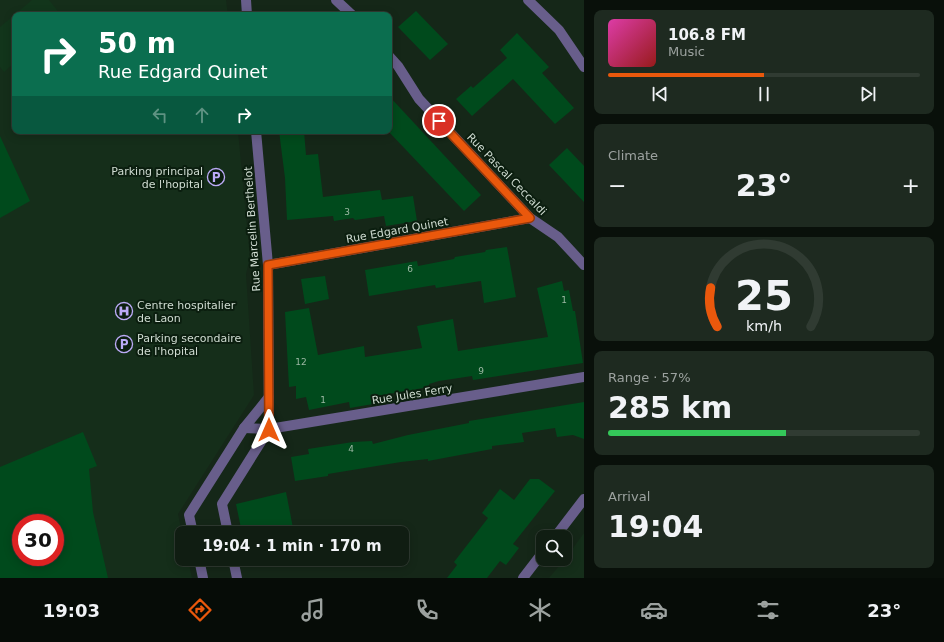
<!DOCTYPE html>
<html lang="en">
<head>
<meta charset="utf-8">
<style>
	body { margin:0; font-family:"DejaVu Sans",sans-serif; background:#1e2a20; color:#f1f3f6; height:100vh; display:flex; flex-direction:column; font-size:15px; white-space:nowrap }
	* { box-sizing:border-box; margin:0 }
	p { font-size:13px; color:#9ca29f }
	.icon { flex:none; width:22px; height:22px; fill:none; stroke:currentColor; stroke-width:2; stroke-linecap:round; stroke-linejoin:round }
	.map { position:relative; flex:1; overflow:hidden }
	.panel { display:flex; flex-direction:column; gap:10px; padding:10px; background:#09100a; width:360px }
	.panel>* { flex:none }
	.banner { position:absolute; left:12px; top:12px; width:380px; height:122px; border-radius:8px; box-shadow:0 2px 10px #0003,0 0 0 1px #303b32; background:#0b6e4f; color:#fff; overflow:hidden }
	.buttons { position:absolute; left:536px; top:530px; display:grid; gap:8px }
	.buttons a { display:grid; place-items:center; width:36px; height:36px; border-radius:8px; background:#101d12; box-shadow:0 2px 10px #0003,0 0 0 1px #303b32; font-size:20px }
	.speed { position:absolute; left:12px; top:514px; display:flex; gap:8px; font-size:20px; font-weight:700; text-align:center }
	.speed>* { display:grid; place-content:center; width:52px; height:52px; border-radius:50%; background:#101d12; box-shadow:0 2px 10px #0003,0 0 0 1px #303b32; line-height:1 }
	.speed .limit { border:6px solid #d22; background:#fff; color:#111 }
	.pin { position:absolute; display:grid; place-items:center; width:34px; height:34px; color:#fff; margin:-17px; border:2px solid #fff; border-radius:50%; box-shadow:0 1px 4px #0007 }
	.me { position:absolute; width:44px; margin:-22px; rotate:0deg; stroke-linejoin:round; filter:drop-shadow(0 0 3px #0008) }
	.turn { display:flex; align-items:center; gap:14px; height:84px; padding:0 20px; font-size:18px }
	.turn .icon { width:52px; height:52px; stroke-width:2.5 }
	.turn b { display:block; font-size:28px; line-height:34px }
	.lanes { display:flex; align-items:center; height:38px; padding:0 20px; background:#0003; justify-content:center; gap:20px; direction:ltr }
	.lanes .off { opacity:.35 }
	.big { font-size:30px; font-weight:600; line-height:1.1 }
	.panel .widget { flex:1; display:flex; flex-direction:column; justify-content:center; gap:6px; min-width:0; padding:0 14px; border-radius:8px; background:#1e2a20 }
	.panel .dial { align-items:center; gap:0 }
	.dial svg { height:104px; overflow:visible; fill:none; stroke:#303b32; stroke-width:7; stroke-linecap:round; text-anchor:middle }
	.dial text { fill:#f1f3f6; stroke:none }
	.song { display:flex; align-items:center; gap:12px }
	.cover { width:48px; height:48px; border-radius:6px; background:linear-gradient(135deg,hsl(320 70% 55%),hsl(0 70% 35%)) }
	.played { height:4px; border-radius:2px; background:linear-gradient(90deg,#ea580c 50%,#303b32 50%) }
	.keys { display:flex; justify-content:space-around; direction:ltr }
	.heat { display:flex; justify-content:space-between; align-items:center; font-size:22px; direction:ltr }
	.charge { height:6px; border-radius:3px; background:linear-gradient(90deg,#34c759 57%,#303b32 0) }
	.trip { position:absolute; left:175px; top:526px; width:234px; height:40px; border-radius:8px; background:#101d12; box-shadow:0 2px 10px #0003,0 0 0 1px #303b32; font-weight:600; line-height:40px; text-align:center }
	.menu { display:flex; height:64px; justify-content:space-around; align-items:center; background:#060c07; color:#9ca29f }
	.menu .icon { width:28px; height:28px }
	.menu .selected { color:#ea580c }
	.menu b { font-size:18px; color:#f1f3f6 }
	main { display:flex; flex:1; min-height:0 }
	.map>svg:first-child { display:block }
	.built { fill:#152e1a; fill-rule:evenodd }
	.green { fill:#12351b }
	.building { fill:#004a1c; fill-rule:evenodd }
	.lines { fill:none; stroke-linecap:round; stroke-linejoin:round }
	.minor { stroke:#685e8b; stroke-width:10 }
	.route-casing { stroke:#983908; stroke-width:10 }
	.route { stroke:#ea580c; stroke-width:7 }
	.labels { text-anchor:middle; stroke-width:4; stroke-linejoin:round; paint-order:stroke }
	.number-label { font-size:9px; fill:#9cb8a4 }
	.poi-label { font-size:11px; fill:#d0dcd2; stroke:#0b1e0f; text-anchor:start }
	.street-label { font-size:11px; fill:#d0dcd2; stroke:#0b1e0f }
</style>
</head>
<body>
<main>
<div class="map">
<svg width="584" height="578" viewBox="0 0 584 578">
	<rect width="100%" height="100%" fill="#152718"/>
	<g class="built">
		<path d="M0 0H226L228 15H15V131H238L250 258 246 274 254 395 178 514 182 533V559H188L192 578H0ZM21 523H55V557H21Z"/>
		<polygon points="584,533 584,578 549,578 565,559"/>
	</g>
	<polygon class="green" points="32,0 49,0 61,15 15,15 15,62 4,72 0,67 0,27"/>
	<g class="building">
		<polygon points="416,11 448,44 430,60 398,27"/>
		<polygon points="517,33 549,67 542,73 574,108 555,124 513,79 472,116 456,99 471,86 473,88 507,58 500,50"/>
		<polygon points="389,96 481,195 464,211 389,132"/>
		<polygon points="279,131 304,131 306,155 318,154 323,197 380,190 382,200 413,196 417,221 386,226 384,216 355,220 353,218 334,221 333,216 287,220 285,178"/>
		<polygon points="0,136 30,201 0,218"/>
		<polygon points="567,148 584,166 584,202 549,165"/>
		<polygon points="507,247 516,297 484,303 481,281 436,288 435,285 369,296 365,270 417,261 418,266 454,259 455,257 485,252 486,250"/>
		<polygon points="325,276 329,299 305,304 301,279"/>
		<polygon points="562,281 564,291 569,290 573,311 575,311 583,363 473,380 472,376 439,381 429,384 429,387 371,397 373,404 350,408 349,402 309,410 306,397 296,399 296,386 289,387 285,312 309,308 318,355 364,346 365,357 422,348 417,326 453,319 458,351 548,337 537,288"/>
		<polygon points="584,402 584,439 573,435 557,437 555,428 522,433 524,442 492,446 492,449 428,461 428,459 401,462 328,474 328,476 295,481 291,457 309,454 308,449 353,442 372,441 373,444 408,435 469,423 469,421"/>
		<path d="M83 432 97 466 89 469 93 512 108 578H0V467ZM21 523H55V557H21Z"/>
		<polygon points="530,479 539,479 555,491 513,544 519,548 506,565 500,561 487,578 447,578 457,565 454,562 488,518 482,513 500,489 514,500"/>
		<polygon points="286,492 294,533 242,533 236,504"/>
	</g>
	<g class="lines">
		<g class="minor">
			<polyline points="246,0 247,15"/>
			<polyline points="336,0 352,15"/>
			<polyline points="528,0 559,30 584,67"/>
			<polyline points="389,56 398,66 419,99 530,218 558,237 584,265"/>
			<polyline points="268,265 530,218"/>
			<polyline points="244,428 269,429 584,377"/>
			<polyline points="193,533 189,515 244,428 269,397"/>
			<polyline points="228,533 222,504 269,429 268,265 256,131"/>
			<polyline points="555,537 584,499"/>
			<polyline points="199,559 203,578"/>
			<polyline points="233,559 237,578"/>
			<polyline points="523,578 543,552"/>
		</g>
	</g>
	<g class="lines">
		<g class="route-casing">
			<polyline id="route" points="269,430 268,265 530,218 439,121"/>
		</g>
		<use href="#route" class="route"/>
	</g>
	<defs>
		<g id="parking-ring" transform="scale(0.9)"><circle r="9.5" fill="#0b1e0f" stroke="#bbaaf6" stroke-width="1.5"/><path d="M-3.5-5.5H1a3.5 3.5 0 0 1 0 7H-1V5.5H-3.5ZM-1-3.4V-.6H.8a1.4 1.4 0 0 0 0-2.8Z" fill="#bbaaf6"/></g>
		<g id="hospital-ring" transform="scale(0.9)"><circle r="9.5" fill="#0b1e0f" stroke="#bbaaf6" stroke-width="1.5"/><path d="M-5-5h3v3.5h4V-5h3V5h-3V1.5h-4V5h-3Z" fill="#bbaaf6"/></g>
	</defs>
	<g fill-rule="evenodd">
		<use href="#parking-ring" x="216" y="177"/>
		<use href="#hospital-ring" x="124" y="311"/>
		<use href="#parking-ring" x="124" y="344"/>
	</g>
	<g class="labels">
		<g class="number-label">
			<text x="347" y="215">3</text>
			<text x="410" y="272">6</text>
			<text x="564" y="303">1</text>
			<text x="301" y="365">12</text>
			<text x="481" y="374">9</text>
			<text x="323" y="403">1</text>
			<text x="351" y="452">4</text>
		</g>
		<g class="poi-label">
			<text x="203" y="175" text-anchor="end">Parking principal<tspan x="203" dy="13">de l'hopital</tspan></text>
			<text x="137" y="309">Centre hospitalier<tspan x="137" dy="13">de Laon</tspan></text>
			<text x="137" y="342">Parking secondaire<tspan x="137" dy="13">de l'hopital</tspan></text>
		</g>
		<g class="street-label">
			<text transform="translate(507 174) rotate(46)" y="4">Rue Pascal Ceccaldi</text>
			<text transform="translate(252 229) rotate(-94)" y="4">Rue Marcelin Berthelot</text>
			<text transform="translate(397 230) rotate(-10)" y="4">Rue Edgard Quinet</text>
			<text transform="translate(412 394) rotate(-9)" y="4">Rue Jules Ferry</text>
		</g>
	</g>
</svg>
<div class="buttons">
<a><svg class="icon" aria-label="search" viewBox="0 0 24 24"><circle cx="10" cy="10" r="6"/><path d="M15 15l6 6"/></svg></a>
</div>
<div class="speed"><div class="limit">30</div></div>
<div class="pin" style="left:439px;top:121px;background:#d93025"><svg class="icon" aria-label="arrive" viewBox="0 0 24 24"><path d="M6 21V4h12l-3 4 3 4H6"/></svg></div>
<svg class="me" style="left:269px;top:430px" viewBox="-20 -20 40 40"><path d="M0-17L14 15 0 8-14 15z" fill="#ea580c" stroke="#fff" stroke-width="4"/></svg>
<div class="trip">19:04 · 1 min · 170 m</div>
<div class="banner">
<div class="turn"><svg class="icon" aria-label="right" viewBox="0 0 24 24"><path d="M7 20v-9h11M14 6l5 5-5 5"/></svg><div><b>50 m</b>Rue Edgard Quinet</div></div>
<div class="lanes"><svg class="icon off" aria-label="left" viewBox="0 0 24 24"><path d="M17 20v-9H6M10 6l-5 5 5 5"/></svg><svg class="icon off" aria-label="ahead" viewBox="0 0 24 24"><path d="M12 20V5M6 11l6-6 6 6"/></svg><svg class="icon" aria-label="right" viewBox="0 0 24 24"><path d="M7 20v-9h11M14 6l5 5-5 5"/></svg></div>
</div>
</div>
<section class="panel">
<div class="widget">
<div class="song"><i class="cover"></i><div><b>106.8 FM</b><p>Music</p></div></div>
<div class="played"></div>
<div class="keys"><svg class="icon" aria-label="previous" viewBox="0 0 24 24"><path d="M18 5L8 12l10 7zM5 5v14"/></svg><svg class="icon" aria-label="pause" viewBox="0 0 24 24"><path d="M8 5v14M16 5v14"/></svg><svg class="icon" aria-label="next" viewBox="0 0 24 24"><path d="M6 5l10 7-10 7zM19 5v14"/></svg></div>
</div>
<div class="widget"><p>Climate</p>
<div class="heat"><a>−</a><b class="big">23°</b><a>+</a></div>
</div>
<div class="widget dial"><svg viewBox="0 0 100 80">
<path d="M14 69A42 42 0 1 1 86 69"/>
<path d="M14 69A42 42 0 0 1 9 39" stroke="#ea580c"/>
<text x="50" y="56" font-size="32" font-weight="700">25</text>
<text x="50" y="72" font-size="11">km/h</text>
</svg></div>
<div class="widget"><p>Range · 57%</p><b class="big">285 km</b><div class="charge"></div></div>
<div class="widget"><p>Arrival</p><b class="big">19:04</b></div>
</section>
</main>
<nav class="menu">
<b>19:03</b>
<svg class="icon selected" aria-label="directions" viewBox="0 0 24 24"><path d="M12 3l9 9-9 9-9-9zM9 14v-3h6M13 9l2 2-2 2"/></svg>
<svg class="icon" aria-label="music" viewBox="0 0 24 24"><path d="M9 18V5l10-2v13"/><circle cx="6" cy="18" r="3"/><circle cx="16" cy="16" r="3"/></svg>
<svg class="icon" aria-label="phone" viewBox="0 0 24 24"><path d="M5 4h4l2 5-3 2q2 4 5 5l2-3 5 2v4C11 20 4 13 5 4z"/></svg>
<svg class="icon" aria-label="climate" viewBox="0 0 24 24"><path d="M12 3v18M4 7l16 10M4 17L20 7"/></svg>
<svg class="icon" aria-label="car" viewBox="0 0 24 24"><path d="M5 17H2v-5l4-1 3-4h7l3 4 3 1v5h-3M9 17h6M6 11h13"/><circle cx="7" cy="17" r="2"/><circle cx="17" cy="17" r="2"/></svg>
<svg class="icon" aria-label="filters" viewBox="0 0 24 24"><path d="M4 7h16M4 17h16"/><circle cx="9" cy="7" r="2"/><circle cx="15" cy="17" r="2"/></svg>
<b>23°</b>
</nav>
</body>
</html>
